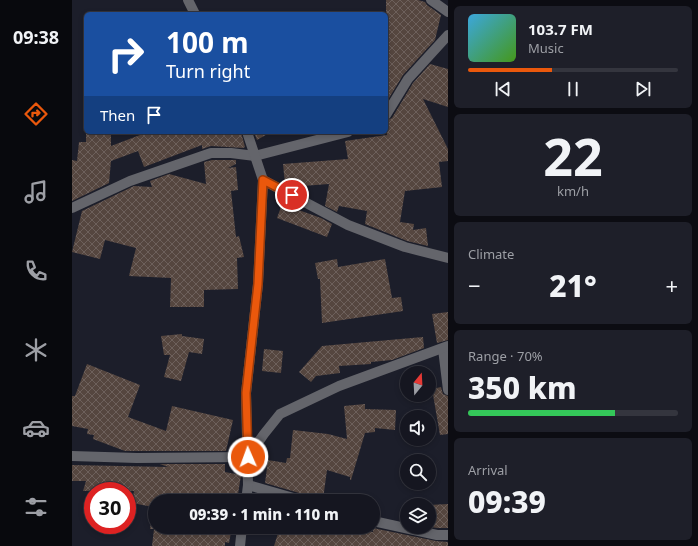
<!DOCTYPE html>
<html lang="en">
<head>
<meta charset="utf-8">
<style>
	body { margin:0; font-family:"Noto Sans",sans-serif; background:#1e1f29; color:#f1f3f6; height:100vh; display:flex; flex-direction:column; font-size:15px; white-space:nowrap }
	* { box-sizing:border-box; margin:0 }
	p { font-size:13px; color:#9d9fa5 }
	.icon { flex:none; width:22px; height:22px; fill:none; stroke:currentColor; stroke-width:2; stroke-linecap:round; stroke-linejoin:round }
	.map { position:relative; flex:1; overflow:hidden }
	.sheet { display:flex; flex-direction:column; gap:6px; padding:6px; background:#0c0c12; width:250px }
	.sheet>* { flex:none }
	.hud { position:absolute; left:12px; top:12px; width:304px; height:122px; border-radius:6px; box-shadow:0 2px 6px #0003,0 0 0 1px #34353e; background:#1a4fa0; color:#fff; overflow:hidden }
	.needle { width:26px; rotate:18deg }
	.controls { position:absolute; left:328px; top:366px; display:grid; gap:8px }
	.controls a { display:grid; place-items:center; width:36px; height:36px; border-radius:50%; background:#151620; box-shadow:0 2px 6px #0003,0 0 0 1px #34353e; font-size:20px }
	.speed { position:absolute; left:12px; top:482px; display:flex; gap:8px; font-size:20px; font-weight:700; text-align:center }
	.speed>* { display:grid; place-content:center; width:52px; height:52px; border-radius:50%; background:#151620; box-shadow:0 2px 6px #0003,0 0 0 1px #34353e; line-height:1 }
	.speed .limit { border:6px solid #d22; background:#fff; color:#111 }
	.pin { position:absolute; display:grid; place-items:center; width:34px; height:34px; color:#fff; margin:-17px; border:2px solid #fff; border-radius:50%; box-shadow:0 1px 4px #0007 }
	.me { position:absolute; width:44px; margin:-22px; rotate:358deg; stroke-linejoin:round; filter:drop-shadow(0 0 3px #0008) }
	.turn { display:flex; align-items:center; gap:14px; height:84px; padding:0 16px; font-size:18px }
	.turn .icon { width:52px; height:52px; stroke-width:2.5 }
	.turn b { display:block; font-size:28px; line-height:34px }
	.then { display:flex; align-items:center; height:38px; padding:0 16px; background:#0003; gap:8px; font-size:15px }
	.big { font-size:30px; font-weight:800; line-height:1.1 }
	.sheet .widget { flex:1; display:flex; flex-direction:column; justify-content:center; gap:6px; min-width:0; padding:0 14px; border-radius:6px; background:#1e1f29 }
	.sheet .dial { align-items:center; gap:0 }
	.dial b { font-size:52px; line-height:1 }
	.song { display:flex; align-items:center; gap:12px }
	.cover { width:48px; height:48px; border-radius:6px; background:linear-gradient(135deg,hsl(200 70% 55%),hsl(100 70% 35%)) }
	.played { height:4px; border-radius:2px; background:linear-gradient(90deg,#ea580c 40%,#34353e 40%) }
	.keys { display:flex; justify-content:space-around; direction:ltr }
	.heat { display:flex; justify-content:space-between; align-items:center; font-size:22px; direction:ltr }
	.charge { height:6px; border-radius:3px; background:linear-gradient(90deg,#34c759 70%,#34353e 0) }
	.trip { position:absolute; left:76px; top:494px; width:232px; height:40px; border-radius:20px; background:#151620; box-shadow:0 2px 6px #0003,0 0 0 1px #34353e; font-weight:800; line-height:40px; text-align:center }
	main { display:flex; flex:1; min-height:0 }
	.menu { display:flex; flex-direction:column; width:72px; justify-content:space-around; align-items:center; background:#08090d; color:#9d9fa5 }
	.menu .icon { width:28px; height:28px }
	.menu .on { color:#ea580c }
	.menu b { font-size:18px; color:#f1f3f6 }
	.map>svg:first-child { display:block }
	.building { fill:url(#building-cross-hatch) }
	.lines { fill:none; stroke-linecap:round; stroke-linejoin:round }
	.minor { stroke:#64656b; stroke-width:10 }
	.route-casing { stroke:#983908; stroke-width:10 }
	.route { stroke:#ea580c; stroke-width:7 }
</style>
</head>
<body>
<main>
<nav class="menu">
<b>09:38</b>
<svg class="icon on" aria-label="directions" viewBox="0 0 24 24"><path d="M12 3l9 9-9 9-9-9zM9 14v-3h6M13 9l2 2-2 2"/></svg>
<svg class="icon" aria-label="music" viewBox="0 0 24 24"><path d="M9 18V5l10-2v13"/><circle cx="6" cy="18" r="3"/><circle cx="16" cy="16" r="3"/></svg>
<svg class="icon" aria-label="phone" viewBox="0 0 24 24"><path d="M5 4h4l2 5-3 2q2 4 5 5l2-3 5 2v4C11 20 4 13 5 4z"/></svg>
<svg class="icon" aria-label="climate" viewBox="0 0 24 24"><path d="M12 3v18M4 7l16 10M4 17L20 7"/></svg>
<svg class="icon" aria-label="car" viewBox="0 0 24 24"><path d="M5 17H2v-5l4-1 3-4h7l3 4 3 1v5h-3M9 17h6M6 11h13"/><circle cx="7" cy="17" r="2"/><circle cx="17" cy="17" r="2"/></svg>
<svg class="icon" aria-label="filters" viewBox="0 0 24 24"><path d="M4 7h16M4 17h16"/><circle cx="9" cy="7" r="2"/><circle cx="15" cy="17" r="2"/></svg>
</nav>
<div class="map">
<svg width="376" height="546" viewBox="0 0 376 546">
	<defs>
		<pattern id="building-cross-hatch" width="8" height="8" patternUnits="userSpaceOnUse"><rect width="8" height="8" fill="#55463f"/><path d="M0 0l8 8M0 8l8-8" fill="none" stroke="#6d605b"/></pattern>
	</defs>
	<rect width="100%" height="100%" fill="#1c1e2a"/>
	<g class="building">
		<polygon points="314,0 346,0 353,2 355,5 369,15 363,40 331,75 314,103"/>
		<polygon points="358,64 376,69 376,107 351,99 376,149 376,161 367,162 370,187 333,191 328,222 342,224 341,230 354,228 356,246 335,241 293,224 295,211 267,206 265,212 253,206 257,184 217,187 213,184 211,164 276,159 273,141 315,135 314,121 320,118 341,83"/>
		<polygon points="14,132 39,132 39,146 76,132 169,132 173,147 171,148 139,146 130,149 130,145 72,167 66,151 39,161 37,183 0,201 0,160 5,161 7,142 14,142"/>
		<polygon points="182,132 199,132 185,140"/>
		<polygon points="140,160 164,160 164,164 156,168 164,167 166,190 159,191 164,237 167,236 172,257 165,258 166,289 132,290 132,307 98,307 99,278 57,276 64,248 33,240 28,259 0,252 10,211 62,186 80,187 78,181 97,174 134,184 132,162"/>
		<polygon points="210,204 249,218 260,224 255,237 205,218"/>
		<polygon points="265,259 266,267 313,259 320,298 329,297 331,311 250,323 248,279 246,279 243,263"/>
		<polygon points="376,312 376,340 365,343 360,314"/>
		<polygon points="110,334 110,336 132,339 130,354 117,352 109,381 92,377 98,355 92,355 89,336"/>
		<polygon points="351,337 352,348 320,360 299,362 299,364 267,366 268,373 244,376 239,382 227,372 250,346"/>
		<polygon points="192,349 211,351 209,373 190,371"/>
		<polygon points="15,364 68,385 56,417 94,431 100,406 161,420 154,451 53,451 21,439 22,435 15,434 16,429 0,426 0,396 3,396"/>
		<polygon points="369,387 371,394 376,396 376,434 368,435 360,389"/>
		<polygon points="293,404 293,409 324,410 323,430 303,428 303,432 293,433 279,480 278,480 278,477 255,470 251,499 237,497 234,495 193,483 196,460 214,463 215,458 218,458 221,430 256,434 275,439 272,406"/>
		<polygon points="88,464 153,464 153,472 169,475 165,501 83,501 83,527 160,527 157,543 153,542 153,546 80,546 82,529 78,529 81,507 60,503 62,491 11,491 14,481 0,481 0,465 96,467"/>
		<polygon points="376,504 376,528 366,528 357,527 357,505"/>
		<polygon points="208,527 266,527 301,532 301,528 364,541 376,542 376,546 202,546"/>
	</g>
	<g class="lines">
		<g class="minor">
			<polyline points="116,0 123,14"/>
			<polyline points="359,0 376,12"/>
			<polyline points="314,115 336,79 376,35"/>
			<polyline points="191,180 276,225 333,247 376,258"/>
			<polyline points="0,208 58,181 139,153 159,153 183,156 276,132"/>
			<polyline points="371,349 376,390"/>
			<polyline points="0,456 65,458 176,457"/>
			<polyline points="176,457 192,434 208,414 267,386 376,346"/>
			<polyline points="176,485 232,501"/>
			<polyline points="174,501 176,485 174,393 186,284 191,180 175,132"/>
			<polyline points="301,521 365,535 376,535"/>
			<polyline points="168,546 170,527"/>
		</g>
	</g>
	<g class="lines">
		<g class="route-casing">
			<polyline id="route" points="176,457 174,393 186,284 191,180 220,195"/>
		</g>
		<use href="#route" class="route"/>
	</g>
</svg>
<div class="controls">
<a><svg class="needle" viewBox="-14 -14 28 28"><path d="M0-13l5 13h-10z" fill="#e53935"/><path d="M0 13l5-13h-10z" fill="#9d9fa5"/></svg></a>
<a><svg class="icon" aria-label="sound" viewBox="0 0 24 24"><path d="M4 9h4l5-4v14l-5-4H4zM17 9q2 3 0 6"/></svg></a>
<a><svg class="icon" aria-label="search" viewBox="0 0 24 24"><circle cx="10" cy="10" r="6"/><path d="M15 15l6 6"/></svg></a>
<a><svg class="icon" aria-label="layers" viewBox="0 0 24 24"><path d="M12 4l9 5-9 5-9-5zM3 14l9 5 9-5"/></svg></a>
</div>
<div class="speed"><div class="limit">30</div></div>
<div class="pin" style="left:220px;top:195px;background:#d93025"><svg class="icon" aria-label="arrive" viewBox="0 0 24 24"><path d="M6 21V4h12l-3 4 3 4H6"/></svg></div>
<svg class="me" style="left:176px;top:457px" viewBox="-20 -20 40 40"><circle r="17" fill="#ea580c" stroke="#fff" stroke-width="3"/><path d="M0-11L8 9 0 5-8 9z" fill="#fff"/></svg>
<div class="trip">09:39 · 1 min · 110 m</div>
<div class="hud">
<div class="turn"><svg class="icon" aria-label="right" viewBox="0 0 24 24"><path d="M7 20v-9h11M14 6l5 5-5 5"/></svg><div><b>100 m</b>Turn right</div></div>
<div class="then">Then<svg class="icon" aria-label="arrive" viewBox="0 0 24 24"><path d="M6 21V4h12l-3 4 3 4H6"/></svg></div>
</div>
</div>
<section class="sheet">
<div class="widget">
<div class="song"><i class="cover"></i><div><b>103.7 FM</b><p>Music</p></div></div>
<div class="played"></div>
<div class="keys"><svg class="icon" aria-label="previous" viewBox="0 0 24 24"><path d="M18 5L8 12l10 7zM5 5v14"/></svg><svg class="icon" aria-label="pause" viewBox="0 0 24 24"><path d="M8 5v14M16 5v14"/></svg><svg class="icon" aria-label="next" viewBox="0 0 24 24"><path d="M6 5l10 7-10 7zM19 5v14"/></svg></div>
</div>
<div class="widget dial"><b>22</b><p>km/h</p></div>
<div class="widget"><p>Climate</p>
<div class="heat"><a>−</a><b class="big">21°</b><a>+</a></div>
</div>
<div class="widget"><p>Range · 70%</p><b class="big">350 km</b><div class="charge"></div></div>
<div class="widget"><p>Arrival</p><b class="big">09:39</b></div>
</section>
</main>
</body>
</html>
